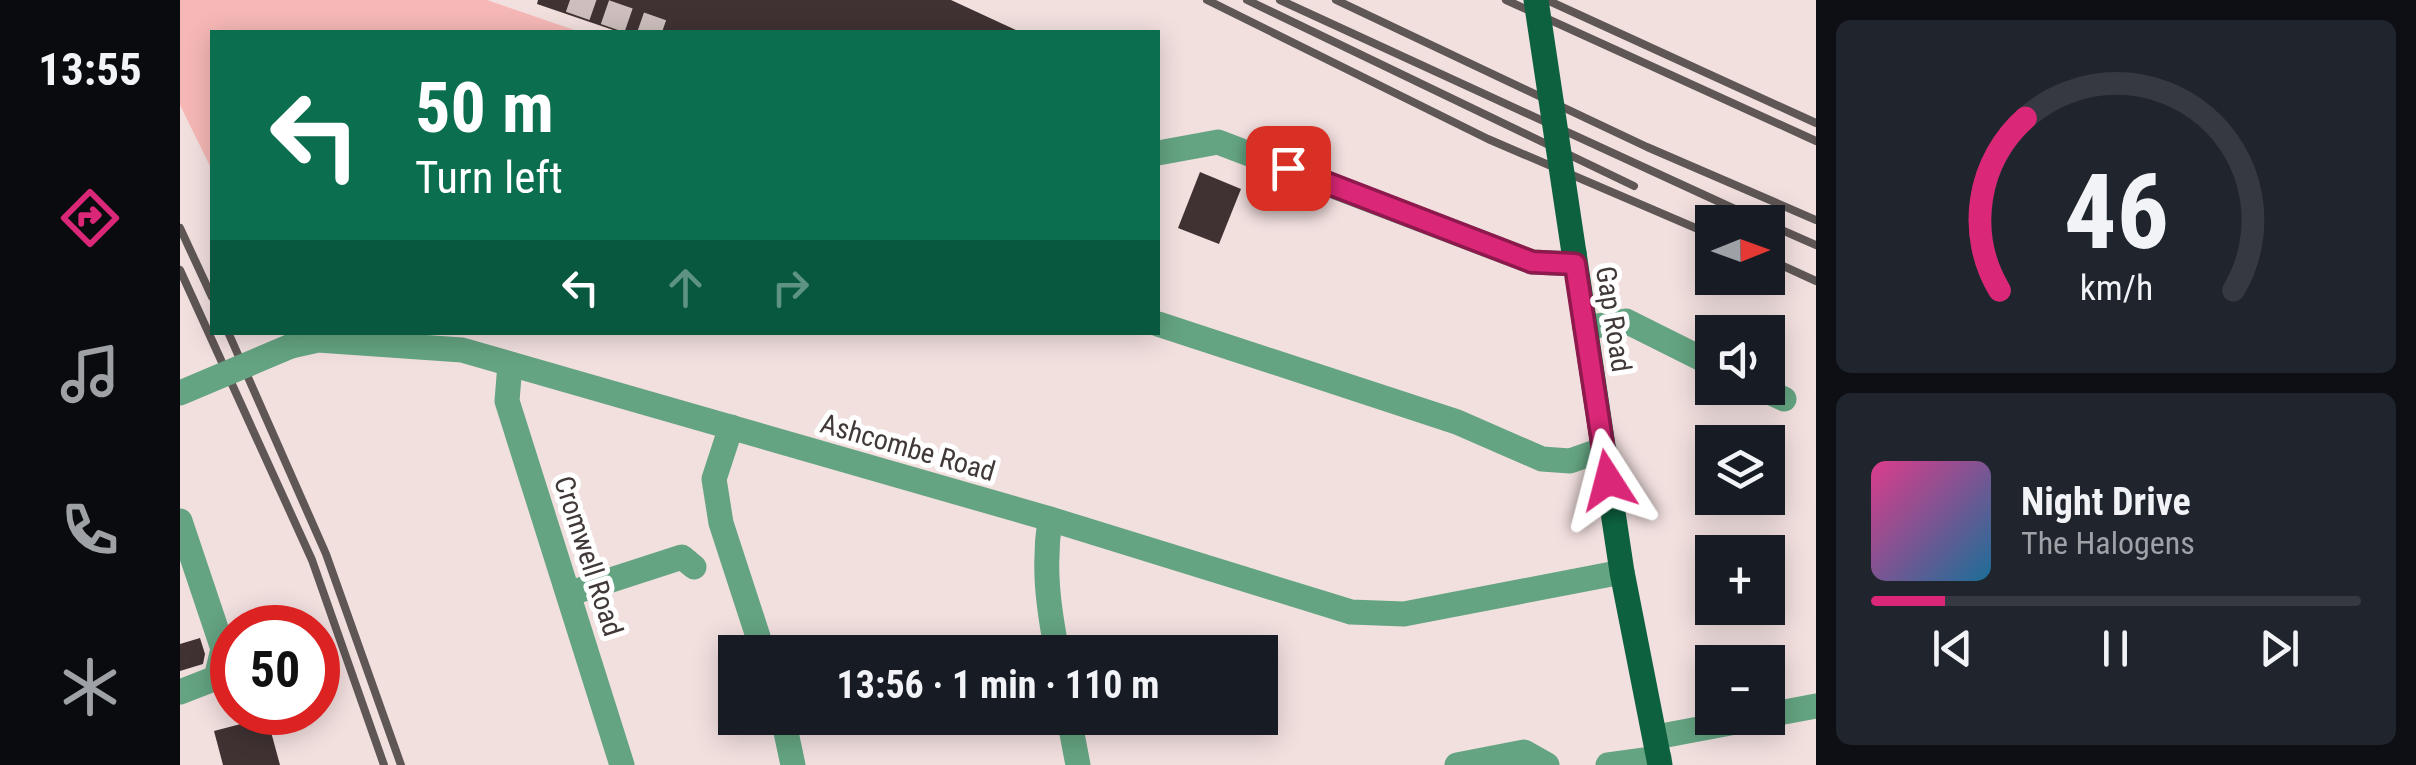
<!DOCTYPE html>
<html lang="en">
<head>
<meta charset="utf-8">
<style>
	body { margin:0; font-family:"Roboto Condensed",sans-serif; background:#20242c; color:#f1f3f6; height:100vh; display:flex; flex-direction:column; font-size:38px; white-space:nowrap }
	* { box-sizing:border-box; margin:0 }
	p { font-size:32px; color:#9ea1a6 }
	.icon { flex:none; width:55px; height:55px; fill:none; stroke:currentColor; stroke-width:2; stroke-linecap:round; stroke-linejoin:round }
	.map { position:relative; flex:1; overflow:hidden }
	.drawer { display:flex; flex-direction:column; gap:20px; padding:20px; background:#0d0f14; width:600px }
	.drawer>* { flex:none }
	.guide { position:absolute; left:30px; top:30px; width:950px; height:305px; border-radius:0px; box-shadow:0 5px 25px #0003; background:#0b6e4f; color:#fff; overflow:hidden }
	.needle { width:65px; rotate:89deg }
	.controls { position:absolute; left:1515px; top:205px; display:grid; gap:20px }
	.controls a { display:grid; place-items:center; width:90px; height:90px; border-radius:0px; background:#171b24; box-shadow:0 5px 25px #0003; font-size:50px }
	.speed { position:absolute; left:30px; top:605px; display:flex; gap:20px; font-size:50px; font-weight:700; text-align:center }
	.speed>* { display:grid; place-content:center; width:130px; height:130px; border-radius:50%; background:#171b24; box-shadow:0 5px 25px #0003; line-height:1 }
	.speed .limit { border:15px solid #d22; background:#fff; color:#111 }
	.pin { position:absolute; display:grid; place-items:center; width:85px; height:85px; color:#fff; margin:-42px; border-radius:20px; box-shadow:0 5px 15px #0006 }
	.me { position:absolute; width:110px; margin:-55px; rotate:351deg; stroke-linejoin:round; filter:drop-shadow(0 0 8px #0008) }
	.turn { display:flex; align-items:center; gap:35px; height:210px; padding:0 40px; font-size:45px }
	.turn .icon { width:130px; height:130px; stroke-width:2.5 }
	.turn b { display:block; font-size:70px; line-height:85px }
	.lanes { display:flex; align-items:center; height:95px; padding:0 40px; background:#0003; justify-content:center; gap:50px; direction:ltr }
	.lanes .off { opacity:.35 }
	.drawer .card { flex:1; display:flex; flex-direction:column; justify-content:center; gap:15px; min-width:0; padding:0 35px; border-radius:15px; background:#20242c }
	.drawer .dial { align-items:center; gap:0 }
	.dial svg { height:260px; overflow:visible; fill:none; stroke:#363941; stroke-width:7; stroke-linecap:round; text-anchor:middle }
	.dial text { fill:#f1f3f6; stroke:none }
	.song { display:flex; align-items:center; gap:30px }
	.cover { width:120px; height:120px; border-radius:15px; background:linear-gradient(135deg,hsl(330 70% 55%),hsl(200 70% 35%)) }
	.played { height:10px; border-radius:5px; background:linear-gradient(90deg,#db2777 15%,#363941 15%) }
	.keys { display:flex; justify-content:space-around; direction:ltr }
	.trip { position:absolute; left:538px; top:635px; width:560px; height:100px; border-radius:0px; background:#171b24; box-shadow:0 5px 25px #0003; font-weight:700; line-height:100px; text-align:center }
	main { display:flex; flex:1; min-height:0 }
	.menu { display:flex; flex-direction:column; width:180px; justify-content:space-around; align-items:center; background:#090b0e; color:#9ea1a6 }
	.menu .icon { width:70px; height:70px }
	.menu .on { color:#db2777 }
	.menu b { font-size:45px; color:#f1f3f6 }
	.map>svg:first-child { display:block }
	.green { fill:#f6b8b6 }
	.building { fill:#403232 }
	.lines { fill:none; stroke-linecap:round; stroke-linejoin:round }
	.minor-tunnel { stroke:#cebfbe; stroke-width:25; stroke-dasharray:25 12; stroke-linecap:butt }
	.minor { stroke:#64a482; stroke-width:25 }
	.major { stroke:#0d613f; stroke-width:25 }
	.rail { stroke:#5f5756; stroke-width:8 }
	.minor-bridge { stroke:#64a482; stroke-width:25 }
	.major-bridge { stroke:#0d613f; stroke-width:25 }
	.route-casing { stroke:#8e194d; stroke-width:25 }
	.route { stroke:#db2777; stroke-width:18 }
	.labels { text-anchor:middle; stroke-width:10; stroke-linejoin:round; paint-order:stroke }
	.street-label { font-size:28px; fill:#403938; stroke:#fff }
</style>
</head>
<body>
<main>
<nav class="menu">
<b>13:55</b>
<svg class="icon on" aria-label="directions" viewBox="0 0 24 24"><path d="M12 3l9 9-9 9-9-9zM9 14v-3h6M13 9l2 2-2 2"/></svg>
<svg class="icon" aria-label="music" viewBox="0 0 24 24"><path d="M9 18V5l10-2v13"/><circle cx="6" cy="18" r="3"/><circle cx="16" cy="16" r="3"/></svg>
<svg class="icon" aria-label="phone" viewBox="0 0 24 24"><path d="M5 4h4l2 5-3 2q2 4 5 5l2-3 5 2v4C11 20 4 13 5 4z"/></svg>
<svg class="icon" aria-label="climate" viewBox="0 0 24 24"><path d="M12 3v18M4 7l16 10M4 17L20 7"/></svg>
</nav>
<div class="map">
<svg width="1636" height="765" viewBox="0 0 1636 765">
	<rect width="100%" height="100%" fill="#f2e0df"/>
	<polygon class="green" points="0,0 307,0 400,32 32,32 32,170 0,105"/>
	<g class="building">
		<polygon points="358,0 771,0 840,32 439,32 357,4"/>
		<polygon points="1020,172 1061,189 1039,244 998,228"/>
		<polygon points="20,638 25,654 23,664 0,671 0,644"/>
		<polygon points="87,717 100,765 43,765 34,731"/>
	</g>
	<g class="lines">
		<polyline class="minor-tunnel" points="390,0 482,32"/>
		<g class="minor">
			<polyline points="978,153 1038,142 1352,262 1395,264"/>
			<polyline points="978,324 1277,422 1362,459 1390,461 1424,449"/>
			<polyline points="1405,328 1446,321 1532,364"/>
			<polyline points="111,346 138,340 282,350 870,519 1171,612 1224,614 1442,572"/>
			<polyline points="330,364 327,401 442,765"/>
			<polyline points="1580,388 1604,399"/>
			<polyline points="551,427 534,479 541,523 583,652"/>
			<path d="M870 519C863 567 868 605 877 652"/>
			<polyline points="0,521 43,649 36,678 0,692"/>
			<polyline points="391,593 502,557 514,567"/>
			<polyline points="1588,715 1636,706"/>
			<polyline points="603,718 613,765"/>
			<polyline points="889,718 898,765"/>
			<polyline points="1476,737 1577,718"/>
			<polyline points="1277,765 1344,752 1367,765"/>
			<polyline points="1428,765 1479,758"/>
		</g>
		<polyline class="major" points="1394,253 1442,572 1480,765"/>
		<g class="rail">
			<polyline points="1027,0 1308,139 1532,235"/>
			<polyline points="1067,0 1454,186"/>
			<polyline points="1100,0 1583,222"/>
			<polyline points="1156,0 1467,147 1636,220"/>
			<polyline points="1326,0 1636,141"/>
			<polyline points="1367,0 1636,123"/>
			<polyline points="1588,224 1636,245"/>
			<polyline points="0,228 32,297"/>
			<polyline points="1588,259 1636,281"/>
			<polyline points="0,270 132,560 204,765"/>
			<polyline points="48,332 146,554 221,765"/>
		</g>
		<polyline class="minor-bridge" points="0,393 111,346"/>
		<polyline class="major-bridge" points="1356,0 1394,253"/>
	</g>
	<g class="lines">
		<g class="route-casing">
			<polyline id="route" points="1108,168 1352,262 1395,264 1428,480"/>
		</g>
		<use href="#route" class="route"/>
	</g>
	<g class="labels">
		<g class="street-label">
			<text transform="translate(1434 319) rotate(81)" y="10">Gap Road</text>
			<text transform="translate(728 447) rotate(16)" y="10">Ashcombe Road</text>
			<text transform="translate(409 556) rotate(72)" y="10">Cromwell Road</text>
		</g>
	</g>
</svg>
<div class="controls">
<a><svg class="needle" viewBox="-14 -14 28 28"><path d="M0-13l5 13h-10z" fill="#e53935"/><path d="M0 13l5-13h-10z" fill="#9ea1a6"/></svg></a>
<a><svg class="icon" aria-label="sound" viewBox="0 0 24 24"><path d="M4 9h4l5-4v14l-5-4H4zM17 9q2 3 0 6"/></svg></a>
<a><svg class="icon" aria-label="layers" viewBox="0 0 24 24"><path d="M12 4l9 5-9 5-9-5zM3 14l9 5 9-5"/></svg></a>
<a>+</a>
<a>−</a>
</div>
<div class="speed"><div class="limit">50</div></div>
<div class="pin" style="left:1108px;top:168px;background:#d93025"><svg class="icon" aria-label="arrive" viewBox="0 0 24 24"><path d="M6 21V4h12l-3 4 3 4H6"/></svg></div>
<svg class="me" style="left:1428px;top:480px" viewBox="-20 -20 40 40"><path d="M0-17L14 15 0 8-14 15z" fill="#db2777" stroke="#fff" stroke-width="4"/></svg>
<div class="trip">13:56 · 1 min · 110 m</div>
<div class="guide">
<div class="turn"><svg class="icon" aria-label="left" viewBox="0 0 24 24"><path d="M17 20v-9H6M10 6l-5 5 5 5"/></svg><div><b>50 m</b>Turn left</div></div>
<div class="lanes"><svg class="icon" aria-label="left" viewBox="0 0 24 24"><path d="M17 20v-9H6M10 6l-5 5 5 5"/></svg><svg class="icon off" aria-label="ahead" viewBox="0 0 24 24"><path d="M12 20V5M6 11l6-6 6 6"/></svg><svg class="icon off" aria-label="right" viewBox="0 0 24 24"><path d="M7 20v-9h11M14 6l5 5-5 5"/></svg></div>
</div>
</div>
<section class="drawer">
<div class="card dial"><svg viewBox="0 0 100 80">
<path d="M14 69A42 42 0 1 1 86 69"/>
<path d="M14 69A42 42 0 0 1 22 16" stroke="#db2777"/>
<text x="50" y="56" font-size="32" font-weight="700">46</text>
<text x="50" y="72" font-size="11">km/h</text>
</svg></div>
<div class="card">
<div class="song"><i class="cover"></i><div><b>Night Drive</b><p>The Halogens</p></div></div>
<div class="played"></div>
<div class="keys"><svg class="icon" aria-label="previous" viewBox="0 0 24 24"><path d="M18 5L8 12l10 7zM5 5v14"/></svg><svg class="icon" aria-label="pause" viewBox="0 0 24 24"><path d="M8 5v14M16 5v14"/></svg><svg class="icon" aria-label="next" viewBox="0 0 24 24"><path d="M6 5l10 7-10 7zM19 5v14"/></svg></div>
</div>
</section>
</main>
</body>
</html>
